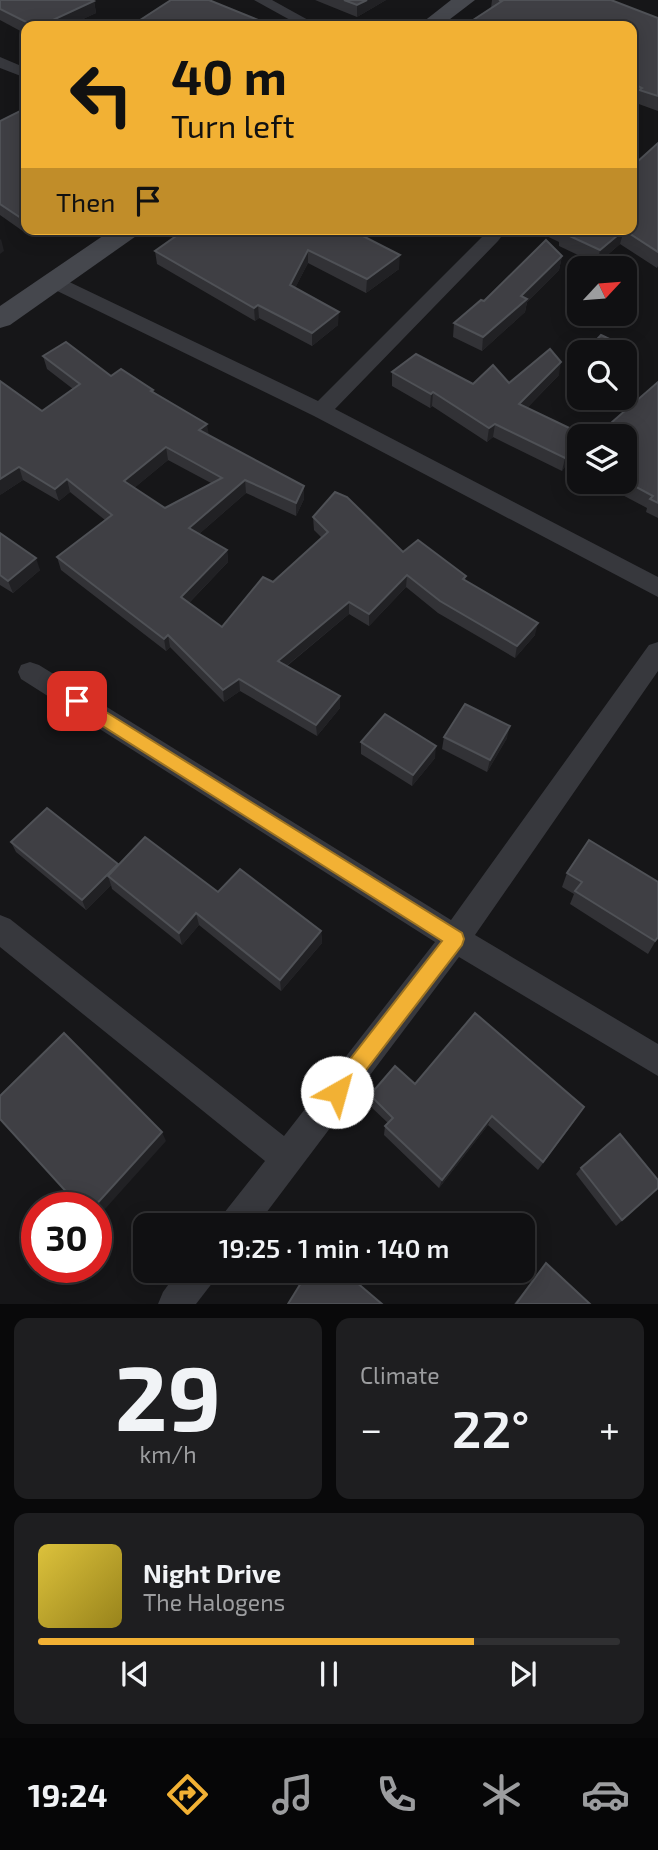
<!DOCTYPE html>
<html lang="en">
<head>
<meta charset="utf-8">
<style>
	body { margin:0; font-family:"Exo 2",sans-serif; background:#1e1e20; color:#f1f3f6; height:100vh; display:flex; flex-direction:column; font-size:26px; white-space:nowrap }
	* { box-sizing:border-box; margin:0 }
	p { font-size:23px; color:#9c9d9f }
	.icon { flex:none; width:38px; height:38px; fill:none; stroke:currentColor; stroke-width:2; stroke-linecap:round; stroke-linejoin:round }
	.map { position:relative; height:1304px; overflow:hidden }
	.sheet { display:flex; flex-direction:column; gap:14px; padding:14px; background:#09090a; flex:1 }
	.sheet>* { flex:none }
	.guide { position:absolute; left:21px; top:21px; width:616px; height:214px; border-radius:14px; box-shadow:0 4px 18px #0003,0 0 0 2px #303032; background:#f2b134; color:#111; overflow:hidden }
	.needle { width:46px; rotate:64deg }
	.tools { position:absolute; left:567px; top:256px; display:grid; gap:14px }
	.tools a { display:grid; place-items:center; width:70px; height:70px; border-radius:14px; background:#101012; box-shadow:0 4px 18px #0003,0 0 0 2px #303032; font-size:35px }
	.speed { position:absolute; left:21px; top:1192px; display:flex; gap:14px; font-size:35px; font-weight:700; text-align:center }
	.speed>* { display:grid; place-content:center; width:91px; height:91px; border-radius:50%; background:#101012; box-shadow:0 4px 18px #0003,0 0 0 2px #303032; line-height:1 }
	.speed .limit { border:10px solid #d22; background:#fff; color:#111 }
	.pin { position:absolute; display:grid; place-items:center; width:60px; height:60px; color:#fff; margin:-30px; border-radius:14px; box-shadow:0 4px 10px #0006 }
	.me { position:absolute; width:77px; margin:-38px; rotate:38deg; stroke-linejoin:round; filter:drop-shadow(0 0 5px #0008) }
	.turn { display:flex; align-items:center; gap:24px; height:147px; padding:0 35px; font-size:32px }
	.turn .icon { width:91px; height:91px; stroke-width:2.5 }
	.turn b { display:block; font-size:49px; line-height:60px }
	.then { display:flex; align-items:center; height:66px; padding:0 35px; background:#0003; gap:14px; font-size:26px }
	.big { font-size:52px; font-weight:600; line-height:1.1 }
	.sheet .card { flex:1; display:flex; flex-direction:column; justify-content:center; gap:10px; min-width:0; padding:0 24px; border-radius:14px; background:#1e1e20 }
	.sheet .dial { align-items:center; gap:0 }
	.dial b { font-size:91px; line-height:1 }
	.song { display:flex; align-items:center; gap:21px }
	.cover { width:84px; height:84px; border-radius:10px; background:linear-gradient(135deg,hsl(50 70% 55%),hsl(50 70% 35%)) }
	.played { height:7px; border-radius:4px; background:linear-gradient(90deg,#f2b134 75%,#303032 75%) }
	.keys { display:flex; justify-content:space-around; direction:ltr }
	.heat { display:flex; justify-content:space-between; align-items:center; font-size:38px; direction:ltr }
	.sheet .tiles { flex:1; display:grid; gap:14px; grid-template-columns:1fr 1fr }
	.card:last-child { grid-column:span 2 }
	.trip { position:absolute; left:133px; top:1213px; width:402px; height:70px; border-radius:14px; background:#101012; box-shadow:0 4px 18px #0003,0 0 0 2px #303032; font-weight:600; line-height:70px; text-align:center }
	.dock { display:flex; height:112px; justify-content:space-around; align-items:center; background:#060607; color:#9c9d9f }
	.dock .icon { width:49px; height:49px }
	.dock .selected { color:#f2b134 }
	.dock b { font-size:32px; color:#f1f3f6 }
	.map>svg:first-child { display:block }
	.lines { fill:none; stroke-linecap:round; stroke-linejoin:round }
	.street { fill:#37383d; fill-rule:evenodd }
	.secondary { fill:#45474d; fill-rule:evenodd }
	.wall { fill:#323236; fill-rule:evenodd }
	.shaded-wall { fill:#212124 }
	.building { fill:#3f3f44; stroke:#4f5156; stroke-width:2; fill-rule:evenodd }
	.route { fill:#f2b134; stroke:#9d7322; stroke-width:2 }
</style>
</head>
<body>
<div class="map">
<svg width="658" height="1304" viewBox="0 0 658 1304">
	<rect width="100%" height="100%" fill="#161618"/>
	<g class="lines">
		<g class="street">
			<polygon points="254,0 272,0 319,26 301,26"/>
			<polygon points="0,57 26,68 26,78 0,68"/>
			<polygon points="492,232 498,233 501,237 498,241 335,409 658,577 658,597 314,416 47,286 45,282 54,276 61,278 318,401 486,233"/>
			<polygon points="658,642 658,671 475,935 658,1044 658,1076 459,957 257,1225 219,1225 224,1213 265,1161 0,947 0,915 10,919 284,1136 435,942 21,679 18,672 21,665 30,662 39,665 451,920 649,645"/>
			<polygon points="179,1270 218,1270 213,1282 196,1304 158,1304 163,1292"/>
		</g>
		<g class="secondary">
			<polygon points="451,0 475,0 441,26 418,26"/>
			<polygon points="113,229 143,229 139,234 10,325 0,328 0,306"/>
		</g>
	</g>
	<g class="wall">
		<polygon points="0,0 94,1 96,13 68,26 26,26 26,34 0,20"/>
		<polygon points="315,0 386,0 357,17"/>
		<polygon points="492,0 611,0 658,18 658,111 636,103 637,100 632,98 632,26 491,8"/>
		<polygon points="26,108 26,229 36,229 27,234 0,215 0,121"/>
		<polygon points="658,143 658,266 657,268 620,244 597,264 559,246 559,242 532,229 632,229 637,162"/>
		<polygon points="370,229 362,236 399,269 366,293 308,263 295,288 338,325 312,346 259,318 255,321 157,264 155,251"/>
		<polygon points="562,256 559,270 527,302 525,312 482,351 453,337 454,323 484,301"/>
		<path d="M43 356 153 390 154 392 209 436 304 499 296 516 246 493 199 534 227 550 228 562 189 603 222 627 322 538 314 530 313 517 466 576 465 580 535 635 515 658 438 613 406 587 369 626 349 614 287 666 340 696V708L317 736 240 691 224 702 170 647 166 651 61 570 57 557 105 520 70 492 59 501 23 480 0 495 42 411 73 389 47 369ZM168 460 211 483 165 508 134 488Z"/>
		<polygon points="392,372 473,384 509,383 559,375 527,408 579,436 579,472 566,465 562,471 493,437 487,442 432,406 430,408 392,386"/>
		<polygon points="658,382 658,518 646,512 647,508 596,481 625,481"/>
		<polygon points="0,533 40,570 13,593 0,585"/>
		<polygon points="444,737 507,738 487,772 442,749"/>
		<polygon points="361,742 435,758 412,786 361,754"/>
		<polygon points="589,840 658,937 648,954 570,904 574,894 562,887 567,873"/>
		<polygon points="11,842 118,864 118,865 218,892 321,931 322,943 281,991 199,925 182,945 112,889 111,885 86,910 16,852"/>
		<polygon points="415,1084 578,1116 538,1170 488,1125 439,1188 384,1135 385,1126 388,1123 369,1105 370,1095"/>
		<polygon points="581,1168 658,1188 616,1226 576,1174"/>
		<polygon points="546,1263 590,1304 514,1304"/>
	</g>
	<g class="shaded-wall">
		<polygon points="367,0 386,0 357,17 357,5"/>
		<polygon points="94,1 96,13 68,26 40,26"/>
		<polygon points="26,229 36,229 27,234"/>
		<polygon points="355,229 370,229 352,244 353,231"/>
		<polygon points="624,230 620,244 597,264 600,250"/>
		<polygon points="1,239 4,251 0,254 0,240"/>
		<polygon points="308,250 308,263 290,298 290,285"/>
		<polygon points="400,255 399,269 366,293 367,279"/>
		<polygon points="562,256 559,270 527,302 525,312 482,351 483,337 521,296"/>
		<polygon points="258,305 259,318 255,321 254,308"/>
		<polygon points="339,312 338,325 312,346 312,333"/>
		<polygon points="635,351 631,365 625,371 625,361"/>
		<polygon points="561,362 559,375 517,418 519,404"/>
		<polygon points="433,392 432,406 430,408 431,394"/>
		<polygon points="207,424 209,436 199,430"/>
		<polygon points="495,424 493,437 487,442 489,428"/>
		<polygon points="166,447 168,460 127,494 124,481"/>
		<polygon points="569,452 566,465 562,471 565,458"/>
		<polygon points="19,467 23,480 0,495 0,479"/>
		<polygon points="67,479 70,492 59,501 55,489"/>
		<polygon points="245,480 246,493 191,541 189,528"/>
		<polygon points="304,486 304,499 296,516 296,503"/>
		<polygon points="227,550 228,562 183,609 181,597"/>
		<polygon points="36,558 40,570 13,593 8,581"/>
		<polygon points="407,575 406,587 369,626 369,614"/>
		<polygon points="349,602 349,614 279,672 278,661"/>
		<polygon points="538,623 535,635 515,658 517,646"/>
		<polygon points="168,635 170,647 166,651 164,639"/>
		<polygon points="239,679 240,691 224,702 223,690"/>
		<polygon points="340,696 340,708 317,736 316,725"/>
		<polygon points="510,726 507,738 487,772 490,760"/>
		<polygon points="436,746 435,758 412,786 413,775"/>
		<polygon points="118,864 121,874 108,876 111,885 86,910 82,900"/>
		<polygon points="196,913 199,925 182,945 179,933"/>
		<polygon points="321,931 322,943 281,991 280,980"/>
		<polygon points="492,1116 488,1125 439,1188 442,1180"/>
		<polygon points="162,1132 166,1141 96,1219 96,1208 93,1208"/>
	</g>
	<g class="building">
		<polygon points="0,0 92,0 94,1 40,26 34,26 0,9"/>
		<polygon points="171,0 209,0 273,26 131,26"/>
		<polygon points="344,0 367,0 357,5"/>
		<polygon points="499,0 611,0 658,18 658,96 639,90 642,88 632,83 632,26 464,26 502,1"/>
		<polygon points="26,108 26,219 24,220 0,204 0,121"/>
		<polygon points="658,143 658,252 624,230 600,250 561,232 565,229 632,229 632,160 637,162"/>
		<polygon points="186,229 355,229 353,231 400,255 367,279 308,250 290,285 339,312 312,333 258,305 254,308 155,251"/>
		<polygon points="546,240 562,256 521,296 527,299 483,337 454,323 481,300 484,301"/>
		<polygon points="601,335 635,351 625,361 625,352 585,352"/>
		<path d="M66 342 111 376 121 369 153 390 151 391 207 424 199 430 304 486 296 503 245 480 189 528 227 550 181 597 222 627 263 577 273 582 328 532 313 517 335 492 347 497 403 552 418 540 466 576 463 579 538 623 517 646 440 601 407 575 369 614 349 602 278 661 340 696 316 725 239 679 223 690 168 635 164 639 57 557 112 515 67 479 55 489 19 467 0 479V381L42 411 80 384 43 356ZM166 447 222 478 165 508 124 481Z"/>
		<polygon points="550,349 561,362 519,404 586,436 579,436 579,457 569,452 565,458 495,424 489,428 433,392 431,394 392,372 416,354 473,384 493,365 509,383"/>
		<polygon points="658,382 658,503 650,499 653,496 625,481 625,436 596,436"/>
		<polygon points="0,533 36,558 8,581 0,575"/>
		<polygon points="465,704 510,726 490,760 444,737"/>
		<polygon points="385,714 436,746 413,775 361,742"/>
		<polygon points="47,808 118,864 82,900 11,842"/>
		<polygon points="145,837 218,892 240,869 321,931 280,980 196,913 179,933 108,876"/>
		<polygon points="589,840 658,882 658,937 655,941 575,891 582,882 567,873"/>
		<polygon points="475,1013 584,1107 543,1162 492,1116 442,1180 385,1126 393,1118 370,1095 395,1066 415,1084"/>
		<polygon points="64,1033 162,1132 93,1208 81,1208 0,1119 0,1096"/>
		<polygon points="620,1134 658,1180 658,1188 622,1220 581,1168"/>
		<polygon points="546,1263 590,1304 516,1304"/>
		<polygon points="309,1270 342,1270 382,1304 288,1304"/>
	</g>
	<polygon class="route" points="77,694 462,933 464,939 462,945 344,1099 337,1102 330,1099 327,1092 330,1085 442,941 71,706 69,701 71,696"/>
</svg>
<div class="tools">
<a><svg class="needle" viewBox="-14 -14 28 28"><path d="M0-13l5 13h-10z" fill="#e53935"/><path d="M0 13l5-13h-10z" fill="#9c9d9f"/></svg></a>
<a><svg class="icon" aria-label="search" viewBox="0 0 24 24"><circle cx="10" cy="10" r="6"/><path d="M15 15l6 6"/></svg></a>
<a><svg class="icon" aria-label="layers" viewBox="0 0 24 24"><path d="M12 4l9 5-9 5-9-5zM3 14l9 5 9-5"/></svg></a>
</div>
<div class="speed"><div class="limit">30</div></div>
<div class="pin" style="left:77px;top:701px;background:#d93025"><svg class="icon" aria-label="arrive" viewBox="0 0 24 24"><path d="M6 21V4h12l-3 4 3 4H6"/></svg></div>
<svg class="me" style="left:337px;top:1092px" viewBox="-20 -20 40 40"><circle r="19" fill="#fff"/><path d="M0-13L10 11 0 6-10 11z" fill="#f2b134"/></svg>
<div class="trip">19:25 · 1 min · 140 m</div>
<div class="guide">
<div class="turn"><svg class="icon" aria-label="left" viewBox="0 0 24 24"><path d="M17 20v-9H6M10 6l-5 5 5 5"/></svg><div><b>40 m</b>Turn left</div></div>
<div class="then">Then<svg class="icon" aria-label="arrive" viewBox="0 0 24 24"><path d="M6 21V4h12l-3 4 3 4H6"/></svg></div>
</div>
</div>
<section class="sheet">
<div class="tiles">
<div class="card dial"><b>29</b><p>km/h</p></div>
<div class="card"><p>Climate</p>
<div class="heat"><a>−</a><b class="big">22°</b><a>+</a></div>
</div>
<div class="card">
<div class="song"><i class="cover"></i><div><b>Night Drive</b><p>The Halogens</p></div></div>
<div class="played"></div>
<div class="keys"><svg class="icon" aria-label="previous" viewBox="0 0 24 24"><path d="M18 5L8 12l10 7zM5 5v14"/></svg><svg class="icon" aria-label="pause" viewBox="0 0 24 24"><path d="M8 5v14M16 5v14"/></svg><svg class="icon" aria-label="next" viewBox="0 0 24 24"><path d="M6 5l10 7-10 7zM19 5v14"/></svg></div>
</div>
</div>
</section>
<nav class="dock">
<b>19:24</b>
<svg class="icon selected" aria-label="directions" viewBox="0 0 24 24"><path d="M12 3l9 9-9 9-9-9zM9 14v-3h6M13 9l2 2-2 2"/></svg>
<svg class="icon" aria-label="music" viewBox="0 0 24 24"><path d="M9 18V5l10-2v13"/><circle cx="6" cy="18" r="3"/><circle cx="16" cy="16" r="3"/></svg>
<svg class="icon" aria-label="phone" viewBox="0 0 24 24"><path d="M5 4h4l2 5-3 2q2 4 5 5l2-3 5 2v4C11 20 4 13 5 4z"/></svg>
<svg class="icon" aria-label="climate" viewBox="0 0 24 24"><path d="M12 3v18M4 7l16 10M4 17L20 7"/></svg>
<svg class="icon" aria-label="car" viewBox="0 0 24 24"><path d="M5 17H2v-5l4-1 3-4h7l3 4 3 1v5h-3M9 17h6M6 11h13"/><circle cx="7" cy="17" r="2"/><circle cx="17" cy="17" r="2"/></svg>
</nav>
</body>
</html>
